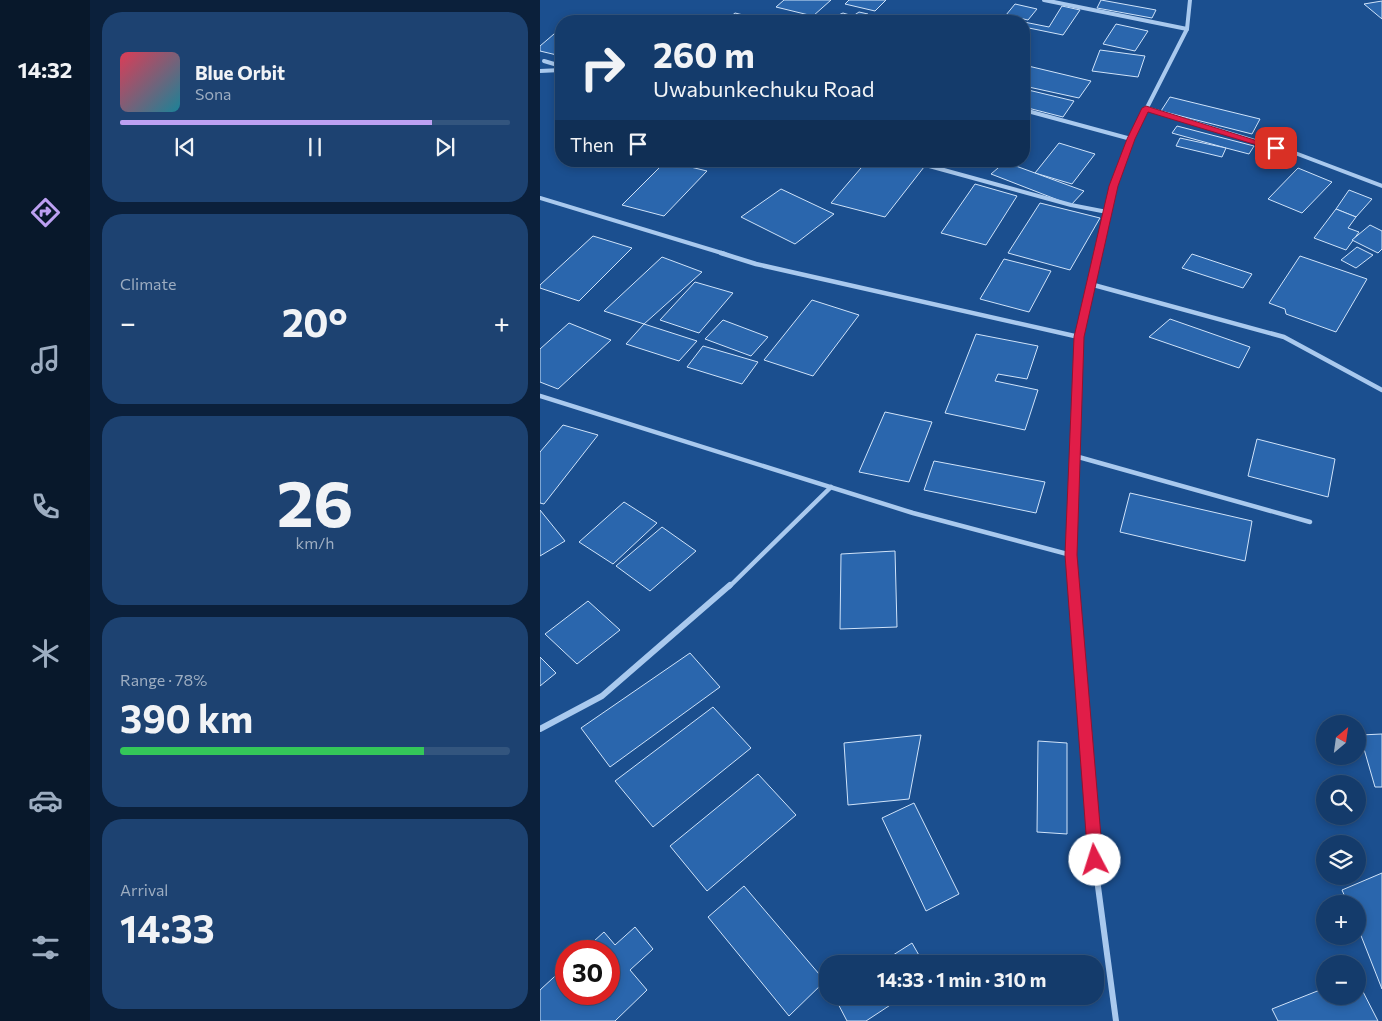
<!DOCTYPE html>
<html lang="en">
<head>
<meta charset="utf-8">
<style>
	body { margin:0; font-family:Commissioner,sans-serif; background:#1d4271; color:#f1f3f6; height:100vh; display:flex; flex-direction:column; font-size:19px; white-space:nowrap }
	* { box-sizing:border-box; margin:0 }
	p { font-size:16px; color:#9dadc1 }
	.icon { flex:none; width:28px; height:28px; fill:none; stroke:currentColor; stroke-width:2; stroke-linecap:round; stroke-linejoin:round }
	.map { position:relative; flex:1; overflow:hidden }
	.details { display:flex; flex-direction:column; gap:12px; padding:12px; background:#0b203b; width:450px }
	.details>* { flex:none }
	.banner { position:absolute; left:15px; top:15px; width:475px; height:152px; border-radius:20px; box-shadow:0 2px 8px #0003,0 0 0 1px #33557e; background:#143b6b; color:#f1f3f6; overflow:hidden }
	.needle { width:32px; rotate:29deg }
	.buttons { position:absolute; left:776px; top:715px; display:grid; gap:10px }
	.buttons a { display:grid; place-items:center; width:50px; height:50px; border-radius:50%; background:#143b6b; box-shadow:0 2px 8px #0003,0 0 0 1px #33557e; font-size:25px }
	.speed { position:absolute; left:15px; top:940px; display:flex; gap:10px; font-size:25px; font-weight:700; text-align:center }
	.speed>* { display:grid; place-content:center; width:65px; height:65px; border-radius:50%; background:#143b6b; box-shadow:0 2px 8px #0003,0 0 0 1px #33557e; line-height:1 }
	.speed .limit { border:8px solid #d22; background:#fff; color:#111 }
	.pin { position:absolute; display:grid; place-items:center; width:42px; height:42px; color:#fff; margin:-21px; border-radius:10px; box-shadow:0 2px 8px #0006 }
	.me { position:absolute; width:55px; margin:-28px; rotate:355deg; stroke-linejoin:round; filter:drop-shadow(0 0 4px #0008) }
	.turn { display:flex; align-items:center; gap:18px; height:105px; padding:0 15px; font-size:22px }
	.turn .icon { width:65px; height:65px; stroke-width:2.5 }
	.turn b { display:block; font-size:35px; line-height:42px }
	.then { display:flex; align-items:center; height:48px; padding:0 15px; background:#0003; gap:10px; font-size:19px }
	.big { font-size:38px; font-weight:700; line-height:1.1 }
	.details .card { flex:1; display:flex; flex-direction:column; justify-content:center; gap:8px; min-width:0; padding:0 18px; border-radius:20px; background:#1d4271 }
	.details .dial { align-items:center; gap:0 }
	.dial b { font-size:65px; line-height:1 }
	.song { display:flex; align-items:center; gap:15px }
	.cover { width:60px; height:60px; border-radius:8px; background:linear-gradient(135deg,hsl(350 70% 55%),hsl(190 70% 35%)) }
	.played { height:5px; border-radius:2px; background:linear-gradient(90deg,#bca0f2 80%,#33557e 80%) }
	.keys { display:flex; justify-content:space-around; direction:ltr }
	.heat { display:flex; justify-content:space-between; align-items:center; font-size:28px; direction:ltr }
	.charge { height:8px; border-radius:4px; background:linear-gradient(90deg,#34c759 78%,#33557e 0) }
	.trip { position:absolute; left:279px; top:955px; width:285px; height:50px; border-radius:20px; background:#143b6b; box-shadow:0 2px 8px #0003,0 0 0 1px #33557e; font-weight:700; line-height:50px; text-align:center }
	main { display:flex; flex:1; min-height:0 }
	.tabs { display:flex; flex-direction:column; width:90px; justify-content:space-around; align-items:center; background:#08182b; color:#9dadc1 }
	.tabs .icon { width:35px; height:35px }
	.tabs .selected { color:#bca0f2 }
	.tabs b { font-size:22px; color:#f1f3f6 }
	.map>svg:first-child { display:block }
	.building { fill:#2a66ad; stroke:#cfe3fa }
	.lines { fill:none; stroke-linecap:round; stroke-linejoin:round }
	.minor-far2 { stroke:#a9c9ee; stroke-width:4 }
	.minor-far1 { stroke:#a9c9ee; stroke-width:4.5 }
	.minor { stroke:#a9c9ee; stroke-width:6 }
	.route { fill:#e11d48; stroke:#92132f }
</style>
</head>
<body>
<main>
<nav class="tabs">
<b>14:32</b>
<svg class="icon selected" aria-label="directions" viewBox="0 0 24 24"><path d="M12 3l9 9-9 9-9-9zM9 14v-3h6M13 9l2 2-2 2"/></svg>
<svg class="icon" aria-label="music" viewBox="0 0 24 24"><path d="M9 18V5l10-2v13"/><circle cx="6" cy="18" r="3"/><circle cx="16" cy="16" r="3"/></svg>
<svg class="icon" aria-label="phone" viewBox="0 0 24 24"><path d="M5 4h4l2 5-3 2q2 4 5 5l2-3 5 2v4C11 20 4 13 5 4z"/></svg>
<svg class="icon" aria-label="climate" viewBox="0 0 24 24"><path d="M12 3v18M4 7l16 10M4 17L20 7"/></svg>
<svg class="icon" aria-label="car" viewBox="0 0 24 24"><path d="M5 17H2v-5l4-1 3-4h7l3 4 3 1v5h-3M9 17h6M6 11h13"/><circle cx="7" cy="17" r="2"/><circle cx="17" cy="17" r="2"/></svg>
<svg class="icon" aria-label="filters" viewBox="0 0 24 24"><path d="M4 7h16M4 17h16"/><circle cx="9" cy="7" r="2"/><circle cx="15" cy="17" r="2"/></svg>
</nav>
<section class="details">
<div class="card">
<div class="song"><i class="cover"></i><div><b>Blue Orbit</b><p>Sona</p></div></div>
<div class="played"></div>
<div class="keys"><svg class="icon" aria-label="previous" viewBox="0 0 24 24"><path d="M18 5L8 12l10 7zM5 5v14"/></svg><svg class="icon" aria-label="pause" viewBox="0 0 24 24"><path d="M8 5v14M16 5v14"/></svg><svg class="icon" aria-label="next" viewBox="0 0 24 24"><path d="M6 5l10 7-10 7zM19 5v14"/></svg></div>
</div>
<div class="card"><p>Climate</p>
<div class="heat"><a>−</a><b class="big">20°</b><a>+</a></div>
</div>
<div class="card dial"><b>26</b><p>km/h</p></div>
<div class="card"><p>Range · 78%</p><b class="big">390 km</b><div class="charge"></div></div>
<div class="card"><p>Arrival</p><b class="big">14:33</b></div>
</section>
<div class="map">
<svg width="842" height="1021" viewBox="0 0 842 1021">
	<rect width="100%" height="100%" fill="#1b4f8f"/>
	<g class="building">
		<polygon points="244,0 291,0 273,16 236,7"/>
		<polygon points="309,0 346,0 335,11 305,4"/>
		<polygon points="561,0 616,10 612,18 557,8"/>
		<polygon points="842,1 842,19 824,4"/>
		<polygon points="475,4 497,9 488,20 466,15"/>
		<polygon points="522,6 540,10 523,35 484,27 484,22 509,27"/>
		<polygon points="319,12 328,14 320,21 287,20 303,13 313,16"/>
		<polygon points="195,13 228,21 185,21"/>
		<polygon points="576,24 608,31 595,51 563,44"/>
		<polygon points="21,28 21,56 0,51 0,46"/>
		<polygon points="560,50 605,56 598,77 552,71"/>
		<polygon points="484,65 551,81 539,98 484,86"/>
		<polygon points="484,89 534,101 523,117 484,107"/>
		<polygon points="630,97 720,119 712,134 621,111"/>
		<polygon points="637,126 714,146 709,154 686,148 632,133"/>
		<polygon points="640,138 686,148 682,157 636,146"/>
		<polygon points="519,143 555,154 532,184 495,173"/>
		<polygon points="69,161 91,161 82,167"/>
		<polygon points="126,161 167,171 124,216 82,205"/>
		<polygon points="327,161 362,161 384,167 345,217 291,203"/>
		<polygon points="465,162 495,173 544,191 531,205 451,174"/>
		<polygon points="758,168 792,182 762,213 728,199"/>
		<polygon points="435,184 477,196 446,245 401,233"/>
		<polygon points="241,189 294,214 255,244 201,217"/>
		<polygon points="809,190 832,199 816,217 796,209"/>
		<polygon points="500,203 560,218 530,270 468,253"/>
		<polygon points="796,209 816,217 808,228 819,232 806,250 774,238"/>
		<polygon points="830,225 842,231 842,249 838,253 812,240"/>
		<polygon points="53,236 92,248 39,301 0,288 0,285"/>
		<polygon points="817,247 833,255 816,268 801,260"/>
		<polygon points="652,254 712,274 703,288 642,268"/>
		<polygon points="760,256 827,279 796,332 746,314 745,309 729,303"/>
		<polygon points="122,257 162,272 104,324 64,311"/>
		<polygon points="464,259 511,271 489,312 440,299"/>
		<polygon points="155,282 193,293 159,333 120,320"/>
		<polygon points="272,300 319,315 273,376 224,360"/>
		<polygon points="630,319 710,347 699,368 609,337"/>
		<polygon points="183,320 228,337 211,356 165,339"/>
		<polygon points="29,323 71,340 18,389 0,382 0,349"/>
		<polygon points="104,324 157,341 139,361 86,344"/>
		<polygon points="436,334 498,346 487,379 458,374 455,381 498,390 485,430 405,413"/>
		<polygon points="163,346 218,362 202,384 147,367"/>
		<polygon points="345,412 392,422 369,482 319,472"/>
		<polygon points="23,425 58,435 4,504 0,503 0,452"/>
		<polygon points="717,439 795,459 788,497 708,476"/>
		<polygon points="394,461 505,482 496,513 384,490"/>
		<polygon points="590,493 712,521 705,561 580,532"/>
		<polygon points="84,502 117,523 73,564 39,542"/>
		<polygon points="0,510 25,541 0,556"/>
		<polygon points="122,527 156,551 110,591 76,566"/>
		<polygon points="355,551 357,627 300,629 301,554"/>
		<polygon points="48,601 80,630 37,664 5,634"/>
		<polygon points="150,653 180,687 70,767 41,728"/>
		<polygon points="0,657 16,673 0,686"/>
		<polygon points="173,707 211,748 113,827 75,781"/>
		<polygon points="842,734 842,787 835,787 820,735"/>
		<polygon points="381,735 369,799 308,805 304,743"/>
		<polygon points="498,741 527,743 527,834 497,832"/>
		<polygon points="218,774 256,815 167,891 130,846"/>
		<polygon points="374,803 419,894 386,911 342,818"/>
		<polygon points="842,873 842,989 818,928 818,904 808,904 802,890"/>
		<polygon points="204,886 285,981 249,1016 168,917"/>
		<polygon points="95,927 113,949 90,970 107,990 75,1021 0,1021 0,990 26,966 26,994 69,994 69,951 43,951 64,932 75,945"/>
		<polygon points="372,943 384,964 339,964"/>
		<polygon points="818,982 838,1021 738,1021 732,1009 785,988 785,996 818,996"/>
		<polygon points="294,996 364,996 326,1021 307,1021"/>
	</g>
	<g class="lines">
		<g class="minor-far2">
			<polyline points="504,0 647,29"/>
			<polyline points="4,61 21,66"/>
			<polyline points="0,71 21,70"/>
			<polyline points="606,108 755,153 842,186"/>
			<polyline points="484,110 591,139"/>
			<polyline points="371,161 531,205 567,212"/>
			<polyline points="0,198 185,254"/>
			<polyline points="558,254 573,186 591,139 647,29 650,0"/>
		</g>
		<g class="minor-far1">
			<polyline points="181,253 216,264 539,337"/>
			<polyline points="550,284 744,337 842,390"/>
			<polyline points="0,396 373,513 531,555"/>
			<polyline points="535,456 770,522"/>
			<polyline points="189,587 291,487"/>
			<polyline points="534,587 531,555 539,337 558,253"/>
		</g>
		<g class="minor">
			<polyline points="533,585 557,879 576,1021"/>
			<polyline points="0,729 62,696 190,585"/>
		</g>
	</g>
	<polygon class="route" points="606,106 740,148 733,150 608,112 595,139 578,186 544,337 537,555 563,860 560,866 555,868 550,866 548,860 525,555 534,337 569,186 587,139 602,108"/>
</svg>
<div class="buttons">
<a><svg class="needle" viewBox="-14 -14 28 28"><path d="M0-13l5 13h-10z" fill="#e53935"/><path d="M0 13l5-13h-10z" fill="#9dadc1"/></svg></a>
<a><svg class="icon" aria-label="search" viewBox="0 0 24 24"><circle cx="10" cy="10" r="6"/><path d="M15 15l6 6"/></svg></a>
<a><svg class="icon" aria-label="layers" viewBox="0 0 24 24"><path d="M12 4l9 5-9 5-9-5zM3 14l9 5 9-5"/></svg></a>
<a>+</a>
<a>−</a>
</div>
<div class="speed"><div class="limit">30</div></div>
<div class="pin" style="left:736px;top:148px;background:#d93025"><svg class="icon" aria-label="arrive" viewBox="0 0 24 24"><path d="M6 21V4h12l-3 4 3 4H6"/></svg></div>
<svg class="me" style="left:555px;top:860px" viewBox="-20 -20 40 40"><circle r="19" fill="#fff"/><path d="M0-13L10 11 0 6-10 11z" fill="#e11d48"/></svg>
<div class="trip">14:33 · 1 min · 310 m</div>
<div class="banner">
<div class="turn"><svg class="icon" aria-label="right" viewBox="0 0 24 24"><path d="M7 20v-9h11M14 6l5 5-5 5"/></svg><div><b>260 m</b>Uwabunkechuku Road</div></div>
<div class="then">Then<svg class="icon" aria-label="arrive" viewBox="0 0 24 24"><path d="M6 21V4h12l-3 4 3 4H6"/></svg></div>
</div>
</div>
</main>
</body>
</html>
